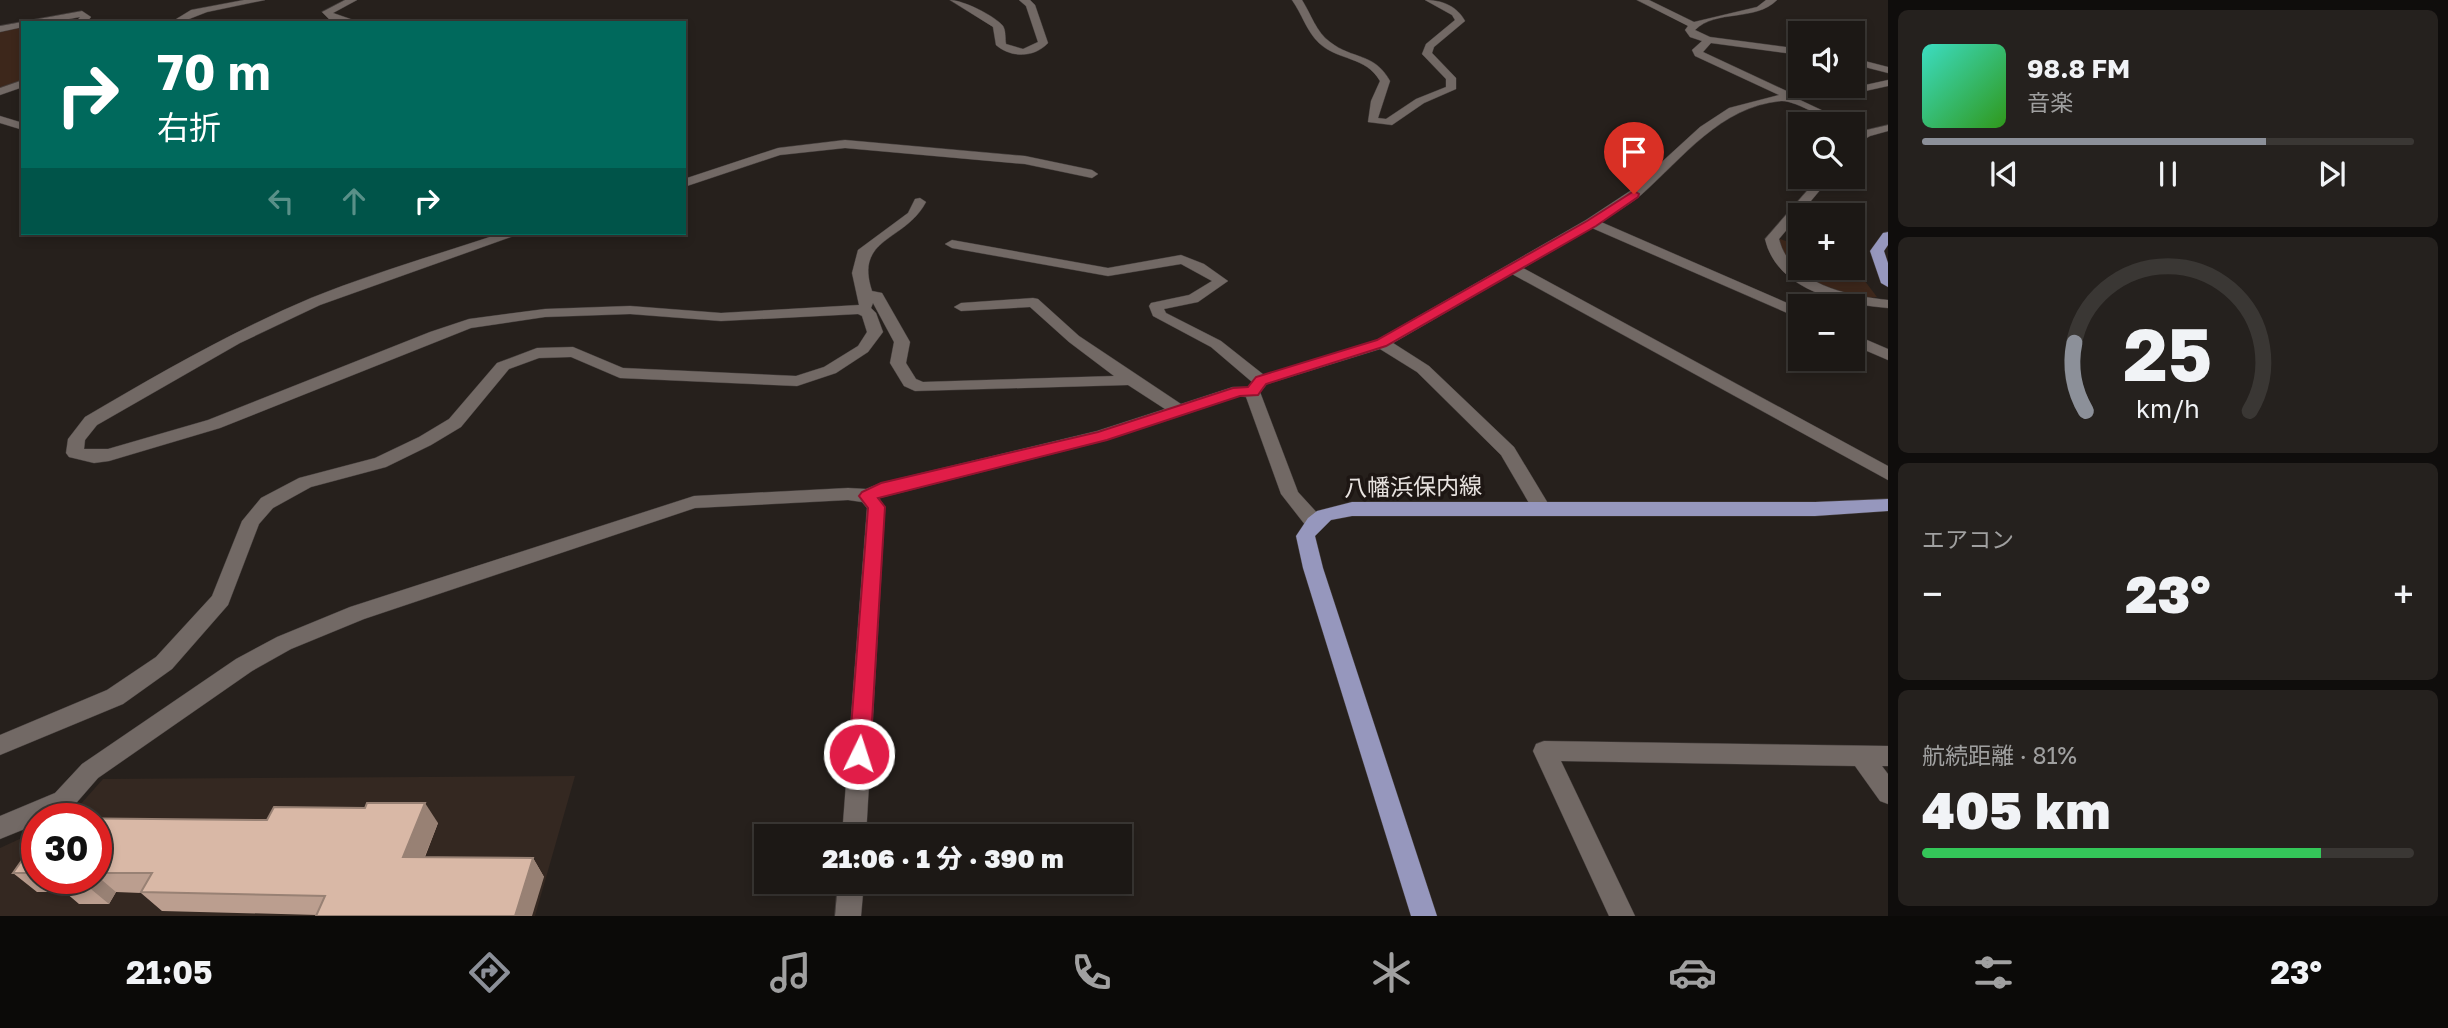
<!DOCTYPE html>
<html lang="ja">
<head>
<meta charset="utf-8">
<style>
	body { margin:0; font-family:"Golos Text","Noto Sans JP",sans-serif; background:#25211e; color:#f1f3f6; height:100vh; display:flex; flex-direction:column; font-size:26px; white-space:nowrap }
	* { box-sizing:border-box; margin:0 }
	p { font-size:23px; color:#a0a0a0 }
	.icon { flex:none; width:38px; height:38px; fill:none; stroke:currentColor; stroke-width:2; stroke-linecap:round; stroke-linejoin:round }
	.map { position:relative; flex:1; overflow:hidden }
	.sheet { display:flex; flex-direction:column; gap:10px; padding:10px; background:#0f0d0c; width:560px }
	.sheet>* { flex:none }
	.top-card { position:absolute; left:21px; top:21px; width:665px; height:214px; border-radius:0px; box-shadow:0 4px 10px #0003,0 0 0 2px #3a3734; background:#00695c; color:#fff; overflow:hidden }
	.fabs { position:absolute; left:1788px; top:21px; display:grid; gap:14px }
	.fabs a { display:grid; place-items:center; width:77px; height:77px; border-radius:0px; background:#1c1815; box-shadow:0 4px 10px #0003,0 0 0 2px #3a3734; font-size:35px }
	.speed { position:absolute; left:21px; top:803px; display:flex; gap:14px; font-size:35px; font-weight:700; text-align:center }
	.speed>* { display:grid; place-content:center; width:91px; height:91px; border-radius:50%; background:#1c1815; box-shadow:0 4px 10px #0003,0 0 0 2px #3a3734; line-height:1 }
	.speed .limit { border:10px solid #d22; background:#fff; color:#111 }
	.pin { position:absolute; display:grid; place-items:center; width:60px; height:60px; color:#fff; margin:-72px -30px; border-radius:50% 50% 50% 0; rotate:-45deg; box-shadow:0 0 7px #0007 }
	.pin .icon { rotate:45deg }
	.me { position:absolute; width:77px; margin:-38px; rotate:4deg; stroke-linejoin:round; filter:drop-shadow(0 0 5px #0008) }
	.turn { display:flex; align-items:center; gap:24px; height:147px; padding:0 21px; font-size:32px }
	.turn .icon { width:91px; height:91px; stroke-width:2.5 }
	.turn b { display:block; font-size:49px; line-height:60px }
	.lanes { display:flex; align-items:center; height:66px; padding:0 21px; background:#0003; justify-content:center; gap:35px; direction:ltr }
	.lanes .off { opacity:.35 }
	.big { font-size:52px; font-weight:800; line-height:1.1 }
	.sheet .tile { flex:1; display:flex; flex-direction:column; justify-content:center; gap:10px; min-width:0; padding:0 24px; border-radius:10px; background:#25211e }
	.sheet .dial { align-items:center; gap:0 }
	.dial svg { height:182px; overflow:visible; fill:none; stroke:#3a3734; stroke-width:7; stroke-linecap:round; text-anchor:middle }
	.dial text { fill:#f1f3f6; stroke:none }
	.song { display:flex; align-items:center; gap:21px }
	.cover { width:84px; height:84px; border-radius:10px; background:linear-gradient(135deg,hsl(170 70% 55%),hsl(110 70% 35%)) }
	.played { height:7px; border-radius:4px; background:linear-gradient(90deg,#8c9099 70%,#3a3734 70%) }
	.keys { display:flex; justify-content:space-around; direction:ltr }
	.heat { display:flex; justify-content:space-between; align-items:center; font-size:38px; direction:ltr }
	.charge { height:10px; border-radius:5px; background:linear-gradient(90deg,#34c759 81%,#3a3734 0) }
	.trip { position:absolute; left:754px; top:824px; width:378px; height:70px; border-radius:0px; background:#1c1815; box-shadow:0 4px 10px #0003,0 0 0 2px #3a3734; font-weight:800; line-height:70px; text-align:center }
	.tab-bar { display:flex; height:112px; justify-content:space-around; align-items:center; background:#0b0a08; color:#a0a0a0 }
	.tab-bar .icon { width:49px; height:49px }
	.tab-bar .active { color:#8c9099 }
	.tab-bar b { font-size:32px; color:#f1f3f6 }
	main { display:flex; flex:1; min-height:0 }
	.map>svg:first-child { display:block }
	.built { fill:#342821 }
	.green { fill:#3d271b }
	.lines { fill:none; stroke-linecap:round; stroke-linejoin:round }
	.minor-casing { stroke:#433d3b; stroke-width:1 }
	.major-casing { stroke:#433d3b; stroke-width:1 }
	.minor { fill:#726965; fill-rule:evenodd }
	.major { fill:#9697bd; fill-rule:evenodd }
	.wall { fill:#bb9e8f }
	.shaded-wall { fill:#988174 }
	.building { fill:#d9b8a6; stroke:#988174; stroke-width:2 }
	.route { fill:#e11d48; stroke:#92132f; stroke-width:2 }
	.labels { text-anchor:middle; stroke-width:7; stroke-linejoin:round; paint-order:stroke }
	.street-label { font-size:23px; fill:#e8e3e0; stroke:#1d1613 }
</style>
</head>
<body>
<main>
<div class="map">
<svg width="1888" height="916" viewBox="0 0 1888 916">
	<rect width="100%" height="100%" fill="#26201c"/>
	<polygon class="built" points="575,776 535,916 0,916 0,848 37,831 37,878 96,878 96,819 63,819 71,815 103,779"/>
	<g class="green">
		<polygon points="23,24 23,83 0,92 0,29"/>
		<path d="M1780 239 1801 246V268H1853L1855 263 1858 272 1877 297C1844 303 1797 277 1777 252Z"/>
	</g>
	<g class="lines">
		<g class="minor-casing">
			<g id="minor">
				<polygon points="244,0 265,0 207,12 184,21 186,23 173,21 191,10"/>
				<polygon points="345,0 357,0 333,13 362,23 329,19 322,12"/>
				<path d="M950 0C963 0 995 16 1003 26 1006 31 1005 38 1006 44L1023 49 1038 42 1026 6 1019 0H1030L1035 5 1048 43C1034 58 1011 58 996 45L993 27Z"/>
				<path d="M1292 0H1302C1311 14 1316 32 1330 42 1353 60 1374 52 1390 81L1378 118 1386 119 1416 99 1446 87V79L1422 54 1426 44 1455 20 1452 15 1425 0C1442 0 1457 6 1465 21L1434 47 1432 53 1456 78V89L1424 103 1392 125 1368 122 1371 101 1380 81C1366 56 1338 61 1319 43 1307 32 1302 14 1292 0Z"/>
				<path d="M1637 0H1649L1694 22 1757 7 1766 0H1777C1755 22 1716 9 1695 30L1710 37 1801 49V55L1711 43 1703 52 1791 93 1847 89 1888 80V86L1847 95 1798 99 1851 124C1827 124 1798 100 1781 101 1720 107 1684 157 1641 195 1629 205 1614 213 1601 222L1801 309V319L1592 228 1523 268 1888 466V480L1512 274 1393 343 1429 366 1514 447 1552 510 1550 515H1536L1501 455 1417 372 1380 349 1267 384 1260 392 1298 492 1320 516 1322 521 1320 526H1306L1281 494 1246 397 1240 396 1107 440 879 498 885 507 866 836H842L867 508 862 502 848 500 695 508 364 619 291 649 252 671 98 778 71 809 48 819H37V824L0 839V816L55 793 82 764 236 659 277 637 350 607 694 496 848 488 866 489 881 483 1097 431 1165 409 1128 385 915 391 904 386 890 363 894 342 873 303 871 308 876 313 883 332 868 352 836 373 797 386 620 378 571 357 539 358 509 369 461 427 431 445 386 467 311 487 273 508 259 524 228 605 172 669 123 704 0 755V735L107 690 156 657 212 596 242 521 261 498 299 478 375 458 419 437 449 419 497 363 537 348 573 347 623 368 796 376 824 367 858 346 867 332 862 316 858 314 721 321 630 314 545 317 471 328 220 428 109 461 94 463 69 457 66 453 68 439 85 417C158 374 233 331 311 298 373 273 439 254 502 233H522L320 305 240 343 97 425 85 440 84 449H108L208 420 430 332 469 319 545 309 630 306 721 313 859 305 852 273 858 250 908 213 915 199 920 198 926 202C905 242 854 237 872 291L882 293 910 342 906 363 916 379 923 382 1114 376 1069 342 1030 307 961 311 954 307 961 303 1033 298 1038 299 1079 336 1181 404 1233 387H1248L1252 382 1211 347 1153 316 1149 306 1151 303 1189 295 1212 281 1181 264 1108 276 952 248 945 244 952 240 1108 268 1181 255 1204 264 1228 281 1198 302 1164 309 1166 313 1221 341 1264 375 1377 340 1586 220 1630 191 1700 127 1729 108 1779 95 1695 56 1692 50 1702 41 1690 37 1685 30 1688 26Z"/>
				<polygon points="82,11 91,17 86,23 75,23 80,17 47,23 23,23 23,27 0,32 0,26"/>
				<polygon points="1853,58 1888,67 1888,73 1853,64"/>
				<polygon points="23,80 23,87 0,95 0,88"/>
				<polygon points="0,116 23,123 23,130 0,123"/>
				<polygon points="1888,125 1888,131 1870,136 1853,146 1853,137 1862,131"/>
				<polygon points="845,140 1025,156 1092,170 1098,174 1092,178 1025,164 845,148 780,155 684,187 684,179 778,148"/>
				<path d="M1819 177H1831L1779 239C1790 284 1848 296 1888 300V308C1842 304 1777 291 1765 239Z"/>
				<polygon points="1853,334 1888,349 1888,360 1853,345"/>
				<polygon points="1544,741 1888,746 1888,766 1882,766 1888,774 1888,804 1880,801 1855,766 1561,761 1635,916 1609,916 1533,751 1536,744"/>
				<polygon points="838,882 864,882 861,916 835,916"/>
			</g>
		</g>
		<g class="major-casing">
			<g id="major">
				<polygon points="1888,232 1888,245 1884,251 1888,263 1888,287 1881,283 1870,251 1883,233"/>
				<polygon points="1888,499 1888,511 1815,516 1352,516 1331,520 1315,536 1323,568 1437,916 1411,916 1303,568 1296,536 1308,518 1317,511 1352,502 1815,502"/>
			</g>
		</g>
		<use href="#minor" class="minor"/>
		<use href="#major" class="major"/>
	</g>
	<polygon class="wall" points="96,819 438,823 425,857 533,858 544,877 317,915 162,911 141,893 116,892 109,904 79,904 65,892 37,892 13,873 37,839 37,878 96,878"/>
	<g class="shaded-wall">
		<polygon points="425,803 438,823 417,876 403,857"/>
		<polygon points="533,858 544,877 532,916 515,916"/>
		<polygon points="96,875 116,892 109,904 86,885 90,878 96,878"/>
	</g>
	<g class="building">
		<polygon points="367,803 425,803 403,857 533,858 515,916 316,916 325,896 141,892 152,873 96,873 96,819 50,819 50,818 267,820 274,807 365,808"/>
		<polygon points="37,839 37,873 13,873"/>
		<polygon points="60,878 90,878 86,885 56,885"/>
	</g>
	<polygon class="route" points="1634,191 1639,194 1638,197 1596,226 1386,346 1266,384 1258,395 1240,396 1107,440 878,498 885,507 870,754 867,761 859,763 852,761 849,754 868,508 859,496 862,492 881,483 1098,432 1233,388 1248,387 1256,377 1377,340 1587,221"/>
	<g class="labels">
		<g class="street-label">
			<text transform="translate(1413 487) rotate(-1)" y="8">八幡浜保内線</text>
		</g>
	</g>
</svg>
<div class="fabs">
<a><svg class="icon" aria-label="sound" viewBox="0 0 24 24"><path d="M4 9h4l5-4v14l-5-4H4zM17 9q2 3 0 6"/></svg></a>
<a><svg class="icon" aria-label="search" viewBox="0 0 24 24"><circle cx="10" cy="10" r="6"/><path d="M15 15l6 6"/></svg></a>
<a>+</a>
<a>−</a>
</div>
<div class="speed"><div class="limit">30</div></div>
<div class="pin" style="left:1634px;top:194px;background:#d93025"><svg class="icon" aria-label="arrive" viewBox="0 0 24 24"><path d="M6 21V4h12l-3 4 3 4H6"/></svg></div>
<svg class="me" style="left:859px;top:754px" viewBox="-20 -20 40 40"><circle r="17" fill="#e11d48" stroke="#fff" stroke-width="3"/><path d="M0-11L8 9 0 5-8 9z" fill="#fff"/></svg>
<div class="trip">21:06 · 1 分 · 390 m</div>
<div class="top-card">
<div class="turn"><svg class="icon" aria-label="right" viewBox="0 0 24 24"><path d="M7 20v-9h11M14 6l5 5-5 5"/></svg><div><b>70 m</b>右折</div></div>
<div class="lanes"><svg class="icon off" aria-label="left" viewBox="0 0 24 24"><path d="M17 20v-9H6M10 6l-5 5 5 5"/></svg><svg class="icon off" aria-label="ahead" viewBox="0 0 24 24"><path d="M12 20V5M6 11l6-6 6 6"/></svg><svg class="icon" aria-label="right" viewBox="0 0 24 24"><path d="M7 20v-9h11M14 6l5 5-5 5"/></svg></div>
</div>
</div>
<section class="sheet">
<div class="tile">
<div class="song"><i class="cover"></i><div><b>98.8 FM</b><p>音楽</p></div></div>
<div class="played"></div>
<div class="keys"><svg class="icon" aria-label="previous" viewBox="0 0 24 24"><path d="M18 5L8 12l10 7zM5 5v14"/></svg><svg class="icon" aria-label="pause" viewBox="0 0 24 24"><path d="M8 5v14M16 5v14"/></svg><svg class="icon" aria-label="next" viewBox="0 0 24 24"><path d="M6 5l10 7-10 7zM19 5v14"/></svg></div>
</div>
<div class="tile dial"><svg viewBox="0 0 100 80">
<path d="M14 69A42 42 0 1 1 86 69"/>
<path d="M14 69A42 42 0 0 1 9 39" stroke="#8c9099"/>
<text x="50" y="56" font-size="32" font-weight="700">25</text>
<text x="50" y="72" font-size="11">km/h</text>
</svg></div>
<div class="tile"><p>エアコン</p>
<div class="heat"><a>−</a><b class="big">23°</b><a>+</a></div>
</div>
<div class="tile"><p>航続距離 · 81%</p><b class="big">405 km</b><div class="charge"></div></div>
</section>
</main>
<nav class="tab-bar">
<b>21:05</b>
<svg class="icon active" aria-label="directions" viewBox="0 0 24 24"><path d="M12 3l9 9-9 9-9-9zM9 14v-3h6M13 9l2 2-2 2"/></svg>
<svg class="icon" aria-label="music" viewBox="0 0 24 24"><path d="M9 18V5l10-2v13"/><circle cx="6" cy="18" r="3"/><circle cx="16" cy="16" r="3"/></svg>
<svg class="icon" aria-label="phone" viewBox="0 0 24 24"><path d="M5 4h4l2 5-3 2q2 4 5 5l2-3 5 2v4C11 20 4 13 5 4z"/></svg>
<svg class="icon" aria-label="climate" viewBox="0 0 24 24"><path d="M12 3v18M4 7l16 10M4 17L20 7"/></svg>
<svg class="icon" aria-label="car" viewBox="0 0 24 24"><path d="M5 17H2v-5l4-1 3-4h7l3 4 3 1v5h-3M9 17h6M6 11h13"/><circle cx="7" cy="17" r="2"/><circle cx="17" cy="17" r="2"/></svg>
<svg class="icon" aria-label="filters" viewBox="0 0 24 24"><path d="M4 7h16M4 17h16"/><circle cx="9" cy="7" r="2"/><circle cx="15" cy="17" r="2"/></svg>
<b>23°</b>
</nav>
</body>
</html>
